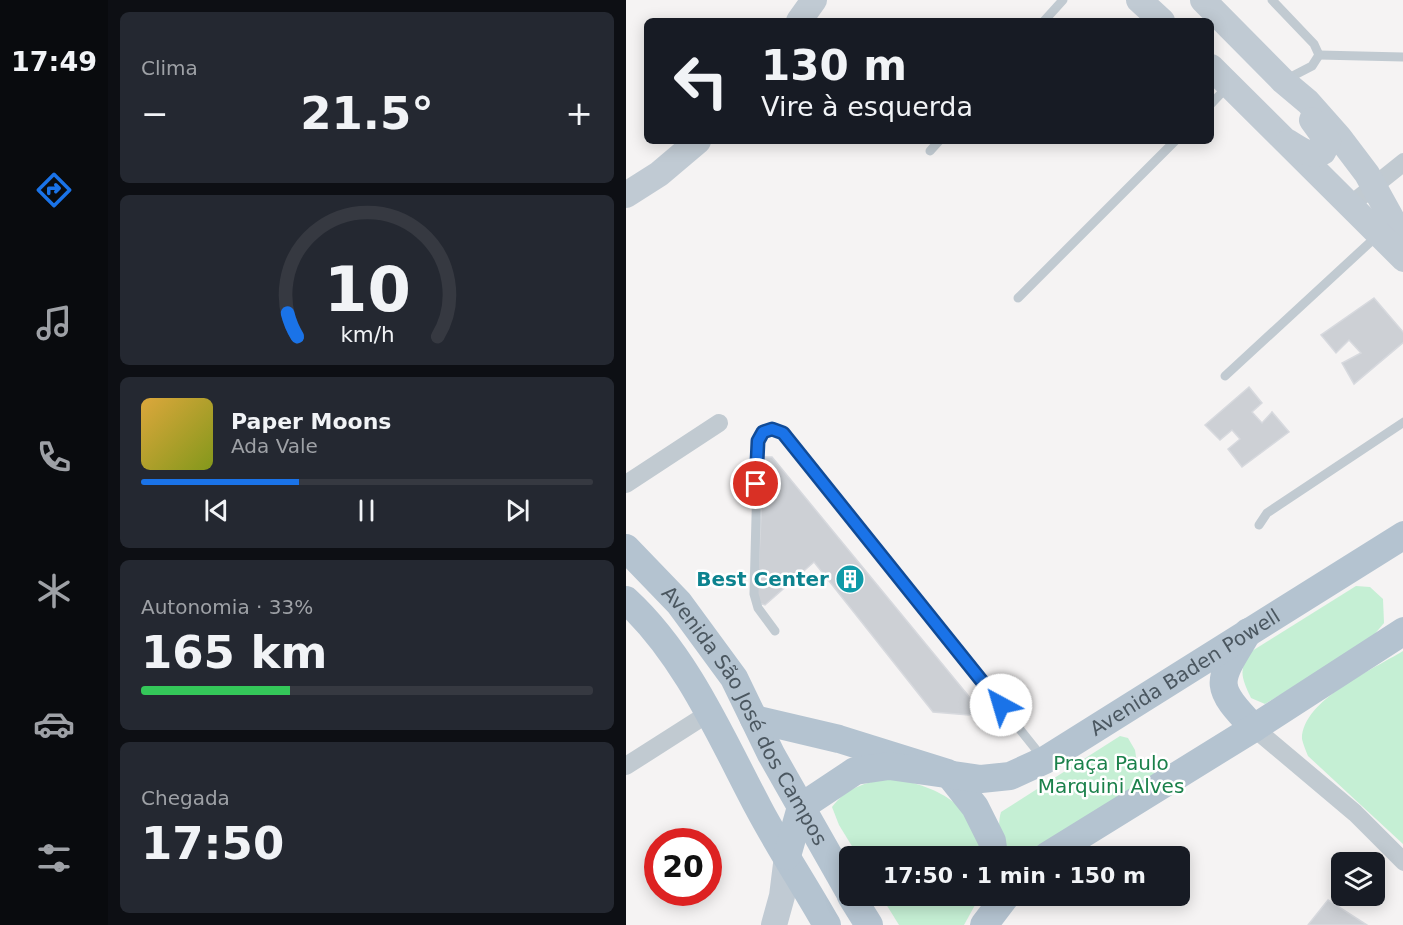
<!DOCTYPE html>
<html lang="pt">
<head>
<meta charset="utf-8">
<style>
	body { margin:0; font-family:"DejaVu Sans",sans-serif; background:#242831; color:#f1f3f6; height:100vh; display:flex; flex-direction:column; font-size:22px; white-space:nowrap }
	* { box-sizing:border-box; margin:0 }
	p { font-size:20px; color:#9ea1a6 }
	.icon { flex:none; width:33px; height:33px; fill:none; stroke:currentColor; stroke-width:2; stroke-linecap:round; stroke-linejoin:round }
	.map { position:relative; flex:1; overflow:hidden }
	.sheet { display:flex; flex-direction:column; gap:12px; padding:12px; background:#0d0f14; width:518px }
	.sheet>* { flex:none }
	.guide { position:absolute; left:18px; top:18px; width:570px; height:126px; border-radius:9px; box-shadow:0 3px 15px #0003; background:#171b24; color:#f1f3f6; overflow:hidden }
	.tools { position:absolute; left:705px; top:852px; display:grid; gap:12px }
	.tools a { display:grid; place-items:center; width:54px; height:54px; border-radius:9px; background:#171b24; box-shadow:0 3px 15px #0003; font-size:30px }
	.speed { position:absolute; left:18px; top:828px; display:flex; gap:12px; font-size:30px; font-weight:700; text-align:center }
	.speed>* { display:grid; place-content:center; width:78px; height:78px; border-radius:50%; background:#171b24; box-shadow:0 3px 15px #0003; line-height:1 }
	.speed .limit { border:9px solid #d22; background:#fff; color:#111 }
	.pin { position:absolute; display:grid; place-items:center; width:51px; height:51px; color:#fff; margin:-26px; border:3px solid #fff; border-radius:50%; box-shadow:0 2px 6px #0007 }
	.me { position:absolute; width:66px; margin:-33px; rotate:321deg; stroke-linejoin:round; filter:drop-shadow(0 0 4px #0008) }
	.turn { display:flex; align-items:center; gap:21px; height:126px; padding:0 18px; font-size:27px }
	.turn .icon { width:78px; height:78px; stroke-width:2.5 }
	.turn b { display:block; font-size:42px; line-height:51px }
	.big { font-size:45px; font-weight:700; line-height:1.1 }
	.sheet .widget { flex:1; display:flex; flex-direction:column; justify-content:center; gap:9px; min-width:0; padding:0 21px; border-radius:9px; background:#242831 }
	.sheet .dial { align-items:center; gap:0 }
	.dial svg { height:156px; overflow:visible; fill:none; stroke:#363941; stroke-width:7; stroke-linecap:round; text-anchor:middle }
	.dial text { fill:#f1f3f6; stroke:none }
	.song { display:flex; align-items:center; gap:18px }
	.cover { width:72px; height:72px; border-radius:9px; background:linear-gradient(135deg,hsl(40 70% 55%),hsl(70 70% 35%)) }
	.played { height:6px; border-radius:3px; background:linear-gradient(90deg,#1a73e8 35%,#363941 35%) }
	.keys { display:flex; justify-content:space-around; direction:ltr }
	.heat { display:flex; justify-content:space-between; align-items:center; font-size:33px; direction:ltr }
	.charge { height:9px; border-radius:4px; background:linear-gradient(90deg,#34c759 33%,#363941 0) }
	.trip { position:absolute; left:213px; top:846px; width:351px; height:60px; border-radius:9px; background:#171b24; box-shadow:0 3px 15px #0003; font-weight:700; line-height:60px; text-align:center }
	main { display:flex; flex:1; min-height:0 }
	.menu { display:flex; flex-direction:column; width:108px; justify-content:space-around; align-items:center; background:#090b0e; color:#9ea1a6 }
	.menu .icon { width:42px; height:42px }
	.menu .current { color:#1a73e8 }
	.menu b { font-size:27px; color:#f1f3f6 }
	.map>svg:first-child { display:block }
	.green { fill:#c5efd4 }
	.building { fill:#cdd0d5; stroke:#d7d9de; stroke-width:1.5 }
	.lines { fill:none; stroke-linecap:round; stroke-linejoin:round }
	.lane { stroke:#c1cad1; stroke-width:9 }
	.street { stroke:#c1cad1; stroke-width:18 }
	.secondary { stroke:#c0cad3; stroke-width:26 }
	.primary { stroke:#b4c3d0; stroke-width:28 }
	.route-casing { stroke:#114b97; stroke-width:15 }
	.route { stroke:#1a73e8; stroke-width:10 }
	.labels { text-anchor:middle; stroke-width:5; stroke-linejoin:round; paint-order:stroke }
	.culture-label { font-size:20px; font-weight:bold; fill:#0d838f; stroke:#fff; text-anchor:end }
	.street-label { font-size:20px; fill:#4b5760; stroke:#fff }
	.park-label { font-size:20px; fill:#1b814b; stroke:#fff }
</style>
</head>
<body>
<main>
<nav class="menu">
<b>17:49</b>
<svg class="icon current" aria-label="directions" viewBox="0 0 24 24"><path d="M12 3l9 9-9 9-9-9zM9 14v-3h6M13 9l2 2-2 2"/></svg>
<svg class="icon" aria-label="music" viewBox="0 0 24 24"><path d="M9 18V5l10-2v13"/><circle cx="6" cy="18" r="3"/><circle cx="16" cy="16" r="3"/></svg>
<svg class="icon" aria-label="phone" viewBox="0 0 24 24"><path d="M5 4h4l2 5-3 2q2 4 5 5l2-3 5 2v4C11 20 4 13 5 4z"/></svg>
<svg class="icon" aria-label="climate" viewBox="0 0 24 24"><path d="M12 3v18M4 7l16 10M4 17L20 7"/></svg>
<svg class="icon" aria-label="car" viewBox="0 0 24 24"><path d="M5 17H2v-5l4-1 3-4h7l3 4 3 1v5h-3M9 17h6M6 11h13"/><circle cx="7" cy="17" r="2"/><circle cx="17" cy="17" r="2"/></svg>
<svg class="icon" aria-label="filters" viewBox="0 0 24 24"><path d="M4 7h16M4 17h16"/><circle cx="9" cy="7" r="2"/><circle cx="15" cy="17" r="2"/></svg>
</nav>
<section class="sheet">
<div class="widget"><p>Clima</p>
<div class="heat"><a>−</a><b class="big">21.5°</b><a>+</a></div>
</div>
<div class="widget dial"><svg viewBox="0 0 100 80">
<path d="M14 69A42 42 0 1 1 86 69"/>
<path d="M14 69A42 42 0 0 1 9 57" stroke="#1a73e8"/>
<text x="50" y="56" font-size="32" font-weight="700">10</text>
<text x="50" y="72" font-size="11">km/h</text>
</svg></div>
<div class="widget">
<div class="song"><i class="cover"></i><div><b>Paper Moons</b><p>Ada Vale</p></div></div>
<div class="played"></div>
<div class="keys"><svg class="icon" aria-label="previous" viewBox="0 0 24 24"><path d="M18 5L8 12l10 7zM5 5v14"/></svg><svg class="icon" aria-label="pause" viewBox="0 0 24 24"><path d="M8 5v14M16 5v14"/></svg><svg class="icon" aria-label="next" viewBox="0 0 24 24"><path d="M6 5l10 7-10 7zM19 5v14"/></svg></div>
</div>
<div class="widget"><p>Autonomia · 33%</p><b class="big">165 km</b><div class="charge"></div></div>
<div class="widget"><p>Chegada</p><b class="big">17:50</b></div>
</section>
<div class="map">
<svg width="778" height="925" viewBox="0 0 778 925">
	<rect width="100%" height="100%" fill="#f5f3f3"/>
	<g class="green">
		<path d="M730 586 744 587 757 599 758 623 742 642 639 704 625 698C615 677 612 669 626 651Z"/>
		<path d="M777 651V844L682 756C680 751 677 744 676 739 676 700 748 669 777 651Z"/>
		<path d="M494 736 502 738 509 750 511 763 535 776 405 855C399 855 390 855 385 853 373 845 371 825 375 812Z"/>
		<path d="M263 778C308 785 353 804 354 856H232L213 825 206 807C221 787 239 783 263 778Z"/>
		<polygon points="255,896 354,896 338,925 273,925"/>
	</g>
	<g class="building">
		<polygon points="748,298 778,333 778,342 728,384 716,363 735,353 723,340 710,353 695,335"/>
		<polygon points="623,387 636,403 626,412 636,423 646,412 663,432 616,467 602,449 614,439 606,430 594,440 579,425"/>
		<polygon points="138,457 146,457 350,705 350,712 343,715 307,712 188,562 139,605 133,603 131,595"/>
		<polygon points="702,900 741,925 682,925"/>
	</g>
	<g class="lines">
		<g class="lane">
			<polyline points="646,0 688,44 693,55"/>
			<polyline points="418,21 437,0"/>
			<polyline points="693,55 778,57"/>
			<polyline points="659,80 686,66 693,55"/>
			<polyline points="585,104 602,86"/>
			<polyline points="304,151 313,141"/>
			<polyline points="392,298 549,141"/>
			<polyline points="599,376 752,235"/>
			<polyline points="633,525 641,513 778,422"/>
			<polyline points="149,631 132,608 128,594 132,441 137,432 146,429 157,433 416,757"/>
		</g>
		<g class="street">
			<polyline points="723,206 778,162"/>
			<polyline points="0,484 93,423"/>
			<polyline points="628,728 729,813 778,862"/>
			<polyline points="0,766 83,713"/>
		</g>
		<g class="secondary">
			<polyline points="513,0 536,21"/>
			<polyline points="577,0 657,81 682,102 713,137 741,174 778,241"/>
			<polyline points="173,21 188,0"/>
			<polyline points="585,67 778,259"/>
			<path d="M662 142C674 149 683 157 697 152L702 142 686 120"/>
			<polyline points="0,195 33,174 72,141"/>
			<polyline points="148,925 156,896 161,856"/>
		</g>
		<g class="primary">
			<path id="s1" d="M0 548 53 603 108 678 145 754 224 893"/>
			<path d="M0 600C60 655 95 737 132 807 153 847 179 886 201 925"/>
			<path d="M622 632C591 683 586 684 628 728"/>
			<polyline points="128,719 213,739 322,773 349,807 366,841 368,856"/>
			<path id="s2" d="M161 856 175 807 229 771 263 766 355 779 384 776 419 760 778 535"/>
			<polyline points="421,856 628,728 778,631"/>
			<polyline points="225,896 243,925"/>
			<polyline points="358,925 380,896"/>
		</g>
	</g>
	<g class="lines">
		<g class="route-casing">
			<polyline id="route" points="130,484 132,441 137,432 146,429 157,433 375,705"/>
		</g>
		<use href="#route" class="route"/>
	</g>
	<defs>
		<g id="building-disc" transform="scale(1.5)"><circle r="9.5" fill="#0f9aa8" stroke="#fff"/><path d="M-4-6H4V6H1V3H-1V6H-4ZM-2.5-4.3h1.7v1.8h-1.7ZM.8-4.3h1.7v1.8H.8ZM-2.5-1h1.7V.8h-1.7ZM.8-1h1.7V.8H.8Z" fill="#fff"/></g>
	</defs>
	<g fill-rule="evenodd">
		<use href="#building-disc" x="224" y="579"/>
	</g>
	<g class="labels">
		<g class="culture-label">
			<text x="203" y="586">Best Center</text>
		</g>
		<g class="street-label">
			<text dy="7" stroke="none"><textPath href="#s2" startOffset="476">Avenida Baden Powell</textPath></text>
			<text dy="7" stroke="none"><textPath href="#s1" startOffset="207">Avenida São José dos Campos</textPath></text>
		</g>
		<g class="park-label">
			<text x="485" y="770">Praça Paulo<tspan x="485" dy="23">Marquini Alves</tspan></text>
		</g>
	</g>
</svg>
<div class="tools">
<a><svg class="icon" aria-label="layers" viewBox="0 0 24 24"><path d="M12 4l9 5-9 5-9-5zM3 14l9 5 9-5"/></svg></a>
</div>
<div class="speed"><div class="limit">20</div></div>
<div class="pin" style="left:130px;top:484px;background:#d93025"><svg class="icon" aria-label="arrive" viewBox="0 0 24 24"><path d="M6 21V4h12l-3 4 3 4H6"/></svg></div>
<svg class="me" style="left:375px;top:705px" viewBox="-20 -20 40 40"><circle r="19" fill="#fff"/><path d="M0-13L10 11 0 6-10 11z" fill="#1a73e8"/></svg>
<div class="trip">17:50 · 1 min · 150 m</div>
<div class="guide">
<div class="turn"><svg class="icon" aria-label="left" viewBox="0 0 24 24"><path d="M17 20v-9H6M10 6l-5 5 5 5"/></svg><div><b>130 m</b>Vire à esquerda</div></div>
</div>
</div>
</main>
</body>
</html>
